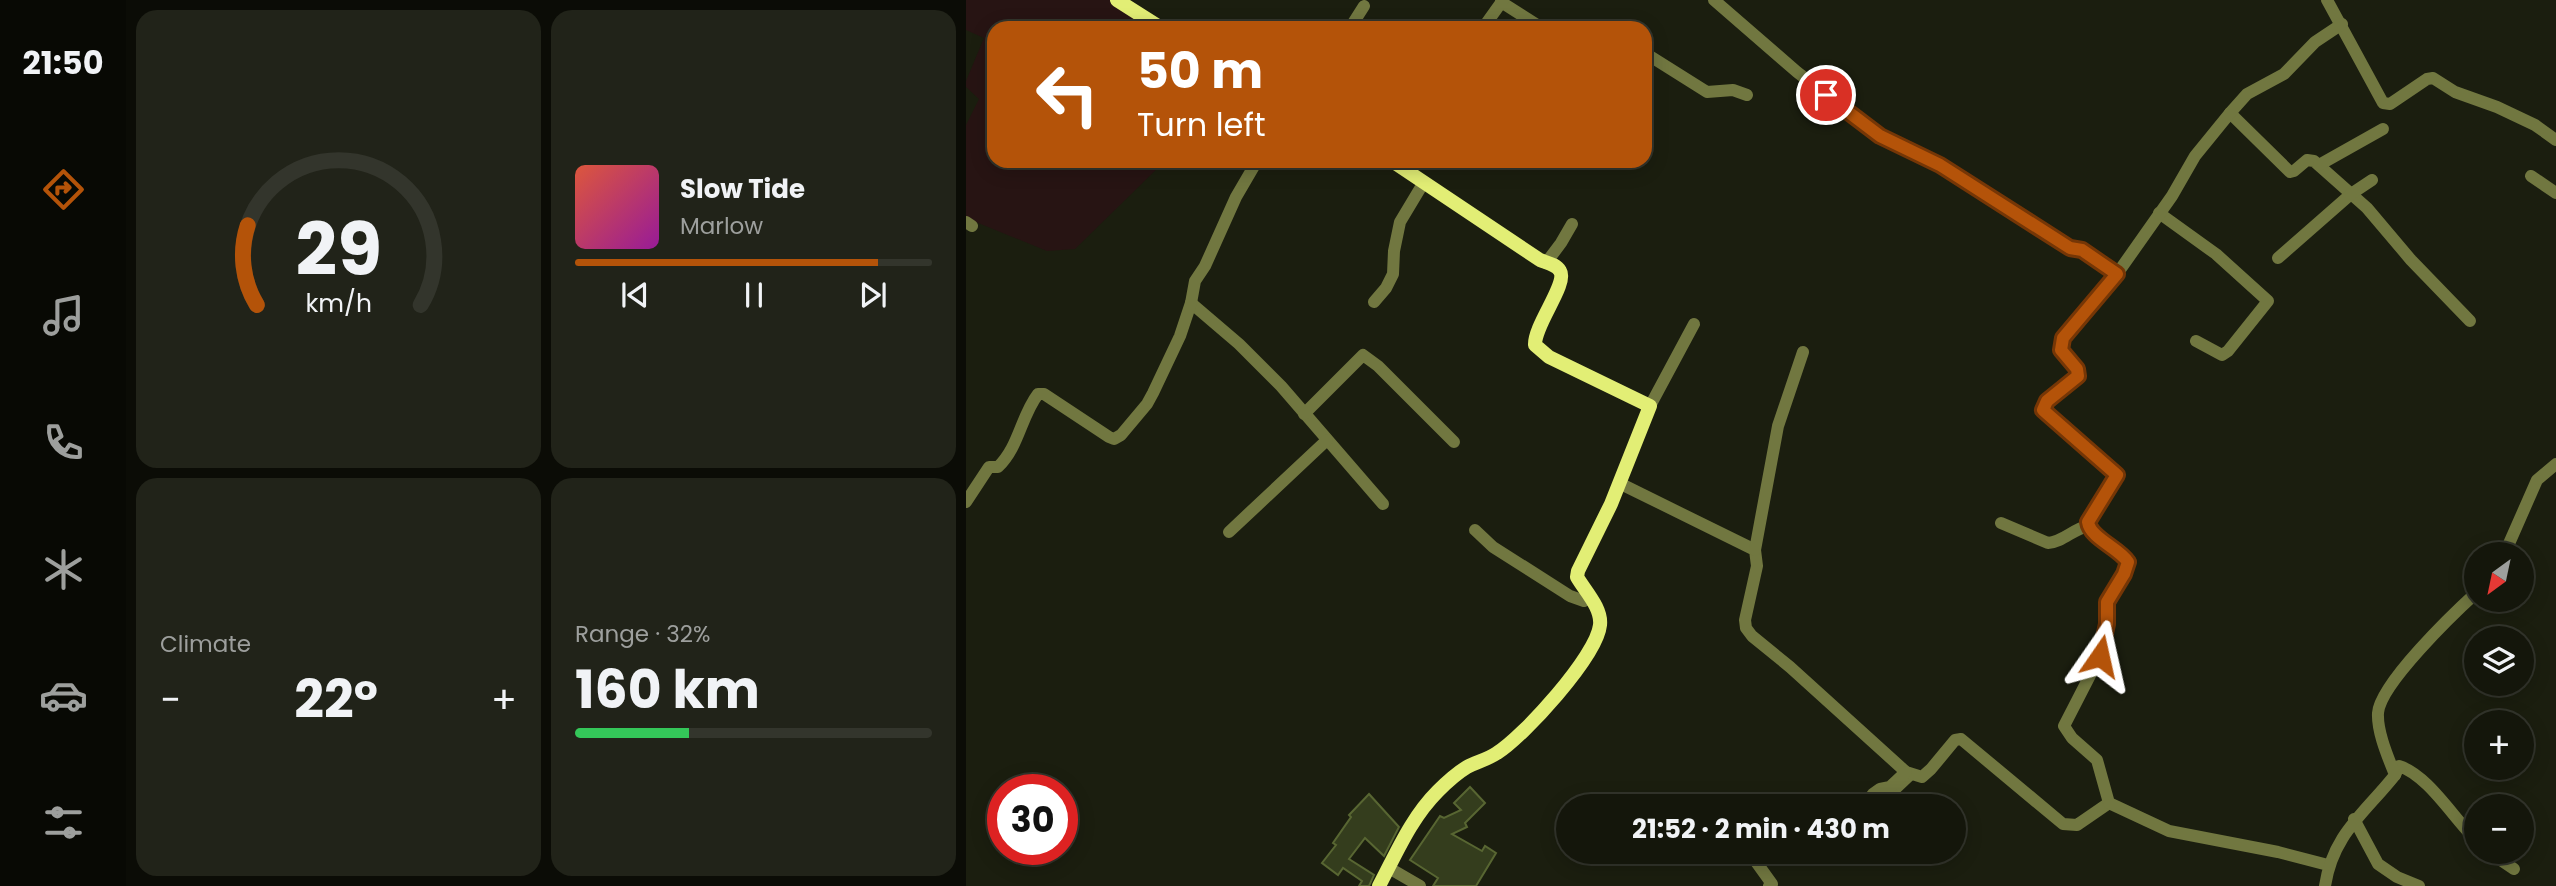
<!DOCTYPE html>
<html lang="en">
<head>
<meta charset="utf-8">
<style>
	body { margin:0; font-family:Poppins,sans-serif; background:#212319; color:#f1f3f6; height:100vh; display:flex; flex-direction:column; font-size:26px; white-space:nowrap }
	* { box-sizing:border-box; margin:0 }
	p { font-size:23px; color:#9d9f9d }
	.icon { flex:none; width:38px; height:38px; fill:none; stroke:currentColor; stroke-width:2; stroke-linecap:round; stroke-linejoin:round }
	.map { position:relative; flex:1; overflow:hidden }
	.panel { display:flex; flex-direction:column; gap:10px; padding:10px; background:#0b0c06; width:840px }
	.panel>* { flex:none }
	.banner { position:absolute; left:21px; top:21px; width:665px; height:147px; border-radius:21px; box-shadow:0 4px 18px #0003,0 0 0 2px #33352c; background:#b45309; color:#fff; overflow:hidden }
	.needle { width:46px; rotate:213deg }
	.fabs { position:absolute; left:1498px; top:542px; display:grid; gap:14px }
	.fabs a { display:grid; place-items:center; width:70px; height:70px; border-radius:50%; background:#14160b; box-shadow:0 4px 18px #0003,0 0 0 2px #33352c; font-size:35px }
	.speed { position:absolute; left:21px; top:774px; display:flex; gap:14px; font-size:35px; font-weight:700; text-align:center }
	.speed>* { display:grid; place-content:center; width:91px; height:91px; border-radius:50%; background:#14160b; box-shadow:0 4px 18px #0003,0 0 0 2px #33352c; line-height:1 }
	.speed .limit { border:10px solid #d22; background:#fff; color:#111 }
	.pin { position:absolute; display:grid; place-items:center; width:60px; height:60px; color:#fff; margin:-30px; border:4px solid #fff; border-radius:50%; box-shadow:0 2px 7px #0007 }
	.me { position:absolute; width:77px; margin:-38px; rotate:11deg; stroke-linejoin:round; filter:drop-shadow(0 0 5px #0008) }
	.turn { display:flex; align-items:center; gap:24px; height:147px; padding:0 35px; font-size:32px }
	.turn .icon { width:91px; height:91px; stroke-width:2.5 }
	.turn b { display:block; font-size:49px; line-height:60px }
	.big { font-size:52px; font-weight:700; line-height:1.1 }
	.panel .tile { flex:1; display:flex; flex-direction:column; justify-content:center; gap:10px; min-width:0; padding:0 24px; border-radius:21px; background:#212319 }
	.panel .dial { align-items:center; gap:0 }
	.dial svg { height:182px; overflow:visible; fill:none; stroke:#33352c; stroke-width:7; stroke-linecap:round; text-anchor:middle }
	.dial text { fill:#f1f3f6; stroke:none }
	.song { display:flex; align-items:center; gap:21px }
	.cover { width:84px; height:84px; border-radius:10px; background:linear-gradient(135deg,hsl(10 70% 55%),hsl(300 70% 35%)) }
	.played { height:7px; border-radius:4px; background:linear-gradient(90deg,#b45309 85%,#33352c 85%) }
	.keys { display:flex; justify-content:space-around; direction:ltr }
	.heat { display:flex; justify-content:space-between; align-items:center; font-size:38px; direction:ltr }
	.charge { height:10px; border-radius:5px; background:linear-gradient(90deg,#34c759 32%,#33352c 0) }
	.panel .tiles { flex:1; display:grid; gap:10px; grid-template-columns:repeat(2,1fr) }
	.trip { position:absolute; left:590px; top:794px; width:410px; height:70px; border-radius:35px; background:#14160b; box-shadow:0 4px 18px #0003,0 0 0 2px #33352c; font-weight:700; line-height:70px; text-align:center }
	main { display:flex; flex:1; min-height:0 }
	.menu { display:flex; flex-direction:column; width:126px; justify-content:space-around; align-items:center; background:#080904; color:#9d9f9d }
	.menu .icon { width:49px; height:49px }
	.menu .active { color:#b45309 }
	.menu b { font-size:32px; color:#f1f3f6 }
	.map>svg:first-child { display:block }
	.green { fill:#271413 }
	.building { fill:#343d1d; stroke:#586632; stroke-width:2 }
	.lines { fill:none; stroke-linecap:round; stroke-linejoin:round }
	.lane { stroke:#717740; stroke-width:6 }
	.street { stroke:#717740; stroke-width:12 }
	.secondary { stroke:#e2ee75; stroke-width:14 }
	.route-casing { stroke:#753606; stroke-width:18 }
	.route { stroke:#b45309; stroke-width:12 }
</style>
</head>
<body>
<main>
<nav class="menu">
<b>21:50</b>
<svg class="icon active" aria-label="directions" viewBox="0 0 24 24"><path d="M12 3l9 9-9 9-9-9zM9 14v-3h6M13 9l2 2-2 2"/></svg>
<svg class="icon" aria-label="music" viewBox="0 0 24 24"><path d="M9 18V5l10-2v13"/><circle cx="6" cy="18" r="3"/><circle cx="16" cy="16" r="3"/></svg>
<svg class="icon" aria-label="phone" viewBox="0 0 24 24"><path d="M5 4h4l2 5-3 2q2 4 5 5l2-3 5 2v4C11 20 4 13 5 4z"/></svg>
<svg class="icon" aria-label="climate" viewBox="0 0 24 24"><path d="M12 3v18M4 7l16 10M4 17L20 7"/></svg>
<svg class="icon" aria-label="car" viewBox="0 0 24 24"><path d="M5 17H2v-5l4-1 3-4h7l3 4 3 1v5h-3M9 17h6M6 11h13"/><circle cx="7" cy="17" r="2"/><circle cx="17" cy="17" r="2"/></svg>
<svg class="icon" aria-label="filters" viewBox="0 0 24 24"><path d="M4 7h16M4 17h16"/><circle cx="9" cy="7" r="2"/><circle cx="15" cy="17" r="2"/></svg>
</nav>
<section class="panel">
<div class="tiles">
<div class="tile dial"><svg viewBox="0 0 100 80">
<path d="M14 69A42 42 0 1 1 86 69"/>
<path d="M14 69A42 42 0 0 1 10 34" stroke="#b45309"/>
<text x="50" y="56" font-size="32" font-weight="700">29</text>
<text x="50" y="72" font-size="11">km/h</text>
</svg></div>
<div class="tile">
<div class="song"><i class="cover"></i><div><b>Slow Tide</b><p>Marlow</p></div></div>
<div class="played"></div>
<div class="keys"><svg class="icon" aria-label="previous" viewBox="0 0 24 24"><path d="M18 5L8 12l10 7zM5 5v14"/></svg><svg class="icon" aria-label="pause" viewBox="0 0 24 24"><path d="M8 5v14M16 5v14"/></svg><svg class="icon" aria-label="next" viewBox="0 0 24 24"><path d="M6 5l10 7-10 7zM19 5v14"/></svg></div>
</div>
<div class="tile"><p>Climate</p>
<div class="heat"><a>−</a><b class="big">22°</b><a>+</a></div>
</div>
<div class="tile"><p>Range · 32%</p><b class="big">160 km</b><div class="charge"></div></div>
</div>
</section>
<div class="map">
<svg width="1590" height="886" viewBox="0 0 1590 886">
	<rect width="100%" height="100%" fill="#1b1e0f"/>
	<polygon class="green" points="0,0 156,0 196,28 28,28 28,161 199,161 109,249 81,251 0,218 0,125 13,99 0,87 0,81 18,38 0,30"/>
	<g class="building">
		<polygon points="504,787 519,803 499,823 501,827 486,834 516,851 519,846 530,853 510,886 467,886 472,878 444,860 474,816 478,818 495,810 488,803"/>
		<polygon points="403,794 433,827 418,856 399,838 383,859 408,875 403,886 393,886 396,881 377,868 372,875 356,863 370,845 367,843 385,817 383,815"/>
	</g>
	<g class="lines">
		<polyline class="lane" points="921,807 928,794 947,776"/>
		<g class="street">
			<polyline points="748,0 831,72 914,136 974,165 1104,248 1116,250 1151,274"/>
			<polyline points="1361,0 1417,103 1424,104 1461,79 1467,78 1489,92 1531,107 1569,125 1590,140"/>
			<polyline points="535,2 576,28"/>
			<polyline points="384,28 398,6"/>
			<polyline points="517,28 537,0"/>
			<polyline points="679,53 741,92 767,90 781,95"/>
			<polyline points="1264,113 1324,172 1328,171 1341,160 1348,161 1401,208 1445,260 1504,321"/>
			<polyline points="1353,165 1417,129"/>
			<polyline points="1565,176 1590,193"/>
			<polyline points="1193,213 1250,254 1302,301 1262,351 1256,355 1230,341"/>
			<polyline points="0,222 6,226"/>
			<polyline points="1312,258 1385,194 1406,180"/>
			<polyline points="580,263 595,243 606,224"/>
			<polyline points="408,302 420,288 427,274 428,251 434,222 458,182"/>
			<polyline points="225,303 273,344 315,386 417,504"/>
			<polyline points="684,406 728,324"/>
			<polyline points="338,414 397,355 412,366 488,442"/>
			<polyline points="653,483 789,550 791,566 779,620 780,628 786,636 824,667 940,772 956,777 965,769 989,740 995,739 1097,824 1111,825 1143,803"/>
			<path d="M0 502 23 467H32C53 447 55 416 72 394H78L143 437 148 439 155 435 181 404 187 393 214 336 225 303 229 281 239 266 270 197 291 161"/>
			<path d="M1035 523 1082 543C1097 542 1107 529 1122 526"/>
			<polyline points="509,530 527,547 604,596 618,601 625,598"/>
			<polyline points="263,532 361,440"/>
			<polyline points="789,550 812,426 837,352"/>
			<polyline points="1538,555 1571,480 1590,464"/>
			<path d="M1429 775 1433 766C1462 775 1488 819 1510 840"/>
			<polyline points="897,807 907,794 914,789 924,787 940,772"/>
			<polyline points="1388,819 1412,864 1431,877 1453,886"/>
			<polyline points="783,852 806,884 803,886"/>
			<polyline points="1523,852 1548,869"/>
			<path d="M1362 865 1312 852 1203 831 1143 803 1131 760 1106 738 1098 726 1134 656 1141 624V602L1160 570 1162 560 1122 526C1126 506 1146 493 1151 475L1077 410 1081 402 1112 376 1111 369 1095 350 1097 339 1151 274 1206 196 1229 156 1264 113 1281 94 1318 74 1349 42 1376 24"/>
			<polyline points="423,868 454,886"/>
			<path d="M1359 886C1367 834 1398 814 1429 775 1422 757 1411 732 1412 713 1414 684 1488 613 1510 593"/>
		</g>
		<g class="secondary">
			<polyline points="151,0 195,28"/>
			<path d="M413 886C431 852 445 818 472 791 481 782 491 773 501 767 511 762 522 759 531 753 557 737 631 656 634 625 636 608 619 591 611 577L612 571 645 504 684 406 583 357 569 345C568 325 602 284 594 271 590 264 581 263 574 260L426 161"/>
		</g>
	</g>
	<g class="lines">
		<g class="route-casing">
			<path id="route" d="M860 95 914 136 974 165 1104 248 1116 250 1151 274 1097 338 1095 350 1111 369 1112 376 1081 401 1077 410 1151 475 1122 522C1124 538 1153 548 1162 562L1158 574 1141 602V624L1134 656"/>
		</g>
		<use href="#route" class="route"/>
	</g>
</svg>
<div class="fabs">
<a><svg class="needle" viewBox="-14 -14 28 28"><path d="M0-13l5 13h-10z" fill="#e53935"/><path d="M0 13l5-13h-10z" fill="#9d9f9d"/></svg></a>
<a><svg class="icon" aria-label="layers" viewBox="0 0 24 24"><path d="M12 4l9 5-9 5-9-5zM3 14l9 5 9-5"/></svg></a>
<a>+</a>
<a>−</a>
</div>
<div class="speed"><div class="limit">30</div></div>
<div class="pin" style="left:860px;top:95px;background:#d93025"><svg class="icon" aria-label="arrive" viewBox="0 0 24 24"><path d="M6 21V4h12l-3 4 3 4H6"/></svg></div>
<svg class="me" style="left:1134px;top:656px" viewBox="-20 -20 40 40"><path d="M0-17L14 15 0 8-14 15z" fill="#b45309" stroke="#fff" stroke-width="4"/></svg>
<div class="trip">21:52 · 2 min · 430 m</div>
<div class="banner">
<div class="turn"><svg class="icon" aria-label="left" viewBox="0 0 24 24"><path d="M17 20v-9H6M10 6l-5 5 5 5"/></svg><div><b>50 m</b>Turn left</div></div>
</div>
</div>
</main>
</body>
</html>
